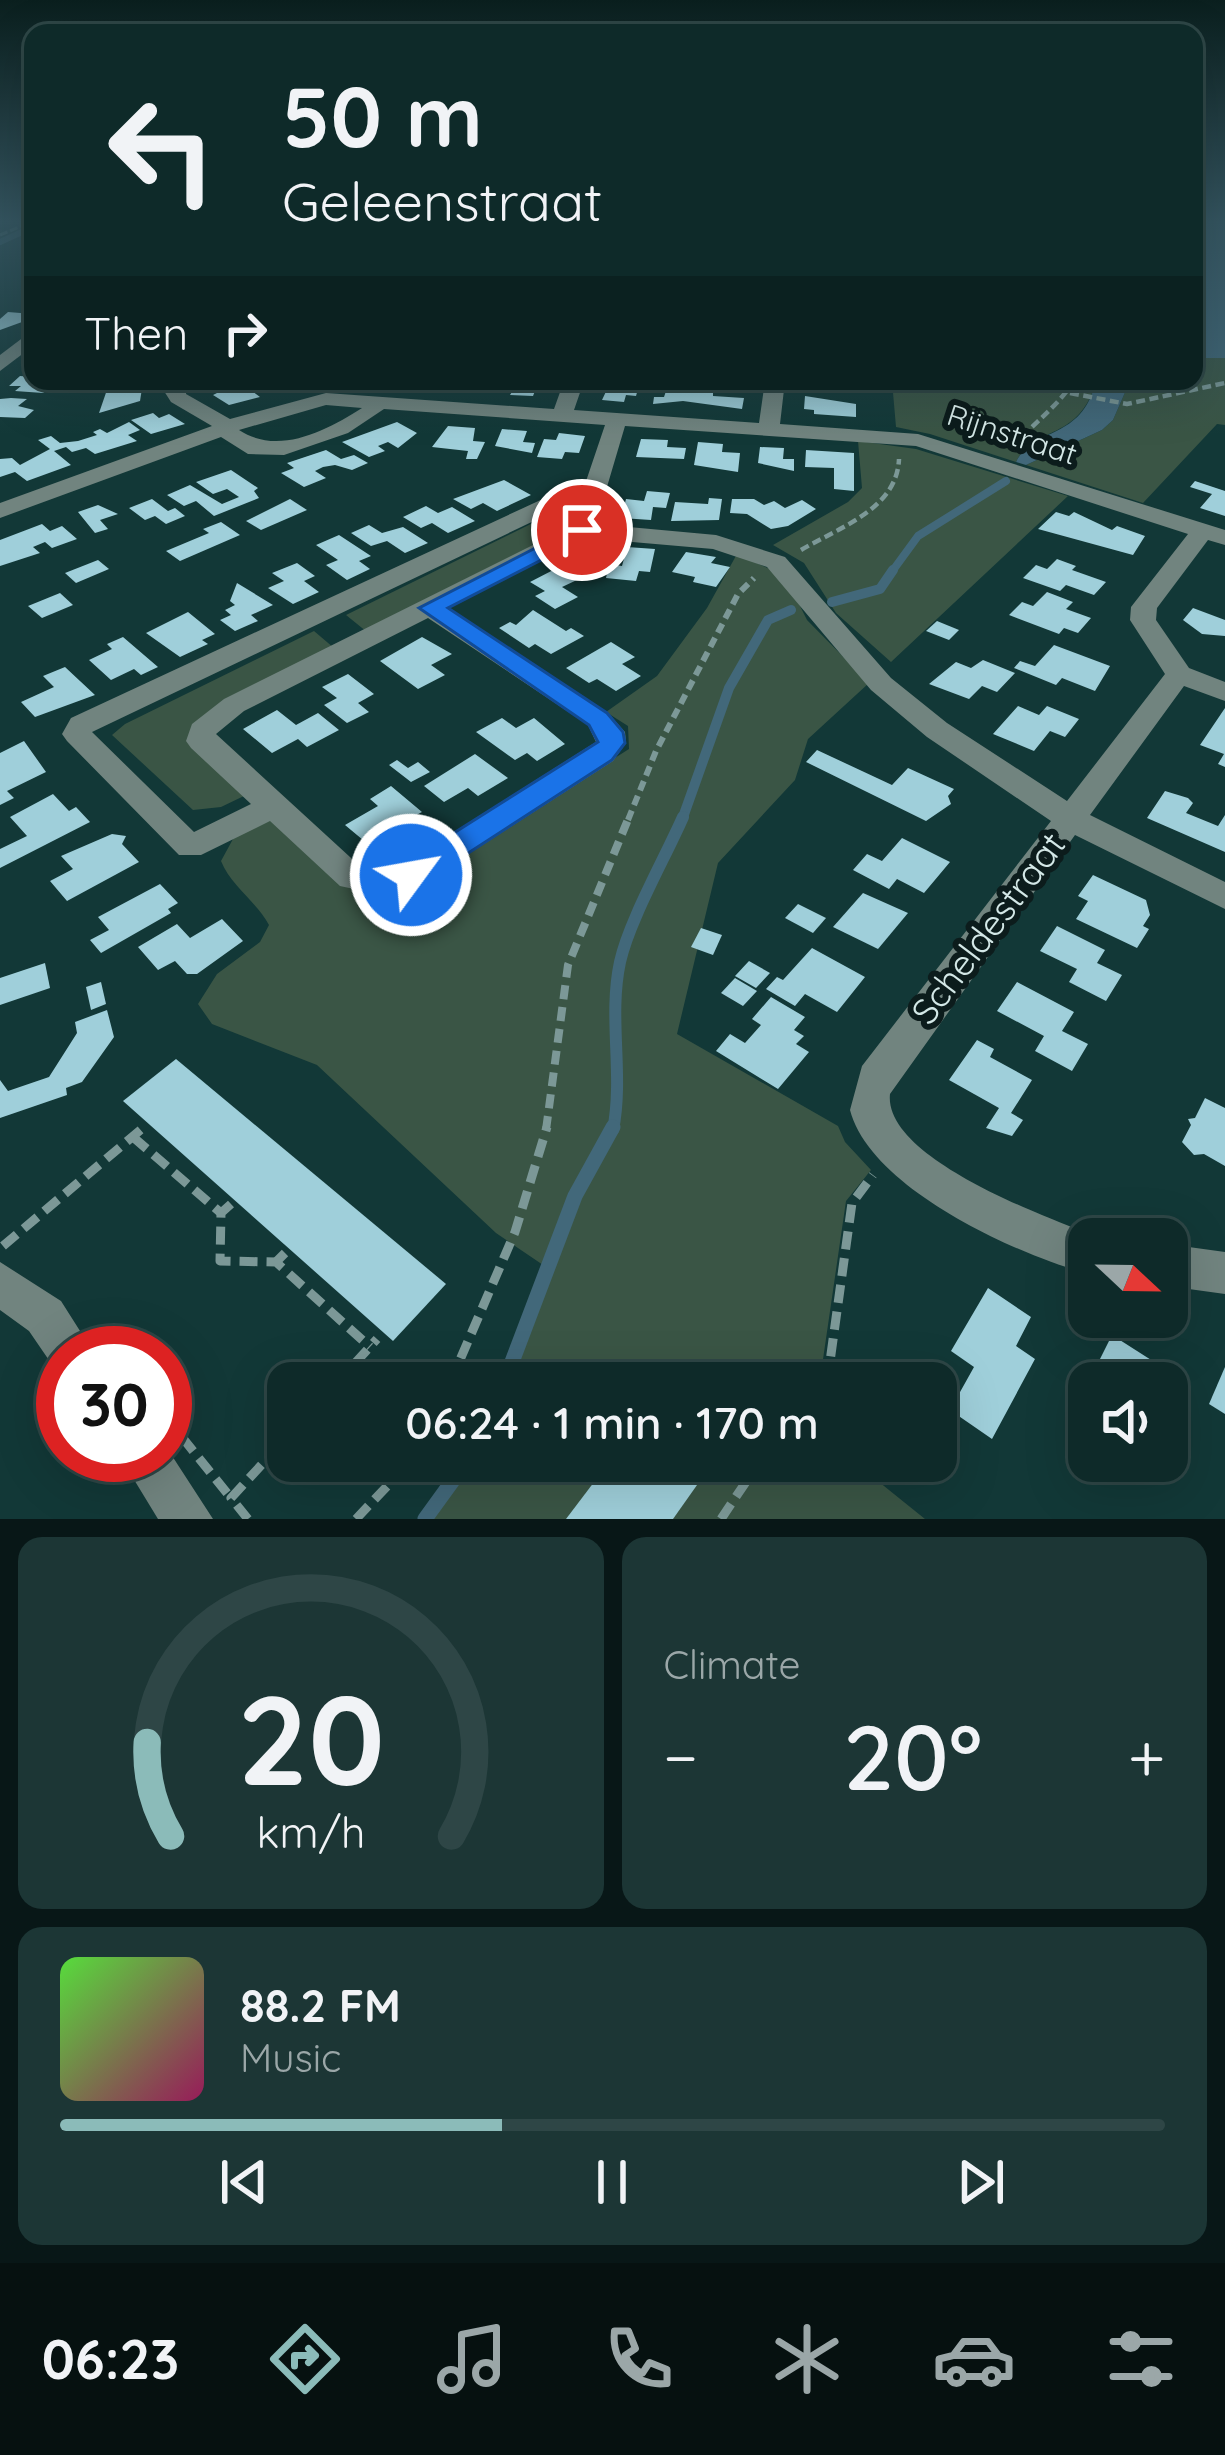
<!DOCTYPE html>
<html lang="en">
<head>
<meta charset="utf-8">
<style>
	body { margin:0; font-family:Quicksand,sans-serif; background:#1c3635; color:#f1f3f6; height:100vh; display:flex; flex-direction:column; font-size:45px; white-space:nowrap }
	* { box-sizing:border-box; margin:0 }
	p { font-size:39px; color:#9ba7a8 }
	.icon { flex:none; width:66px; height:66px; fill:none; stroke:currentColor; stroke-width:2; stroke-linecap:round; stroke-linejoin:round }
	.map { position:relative; height:1519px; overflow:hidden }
	.sheet { display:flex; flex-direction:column; gap:18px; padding:18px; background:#081717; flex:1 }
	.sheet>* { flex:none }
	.banner { position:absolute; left:24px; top:24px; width:1179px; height:366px; border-radius:24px; box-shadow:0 12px 48px #0002,0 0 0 3px #2e4646; background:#0e2a29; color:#f1f3f6; overflow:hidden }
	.needle { width:78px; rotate:112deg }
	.buttons { position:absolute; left:1068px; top:1218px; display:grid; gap:24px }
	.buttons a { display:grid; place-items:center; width:120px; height:120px; border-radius:24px; background:#0e2a29; box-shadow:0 12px 48px #0002,0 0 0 3px #2e4646; font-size:60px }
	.speed { position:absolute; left:36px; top:1326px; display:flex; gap:24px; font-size:60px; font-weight:700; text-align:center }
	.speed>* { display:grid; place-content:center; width:156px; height:156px; border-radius:50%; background:#0e2a29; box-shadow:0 12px 48px #0002,0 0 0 3px #2e4646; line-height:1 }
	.speed .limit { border:18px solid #d22; background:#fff; color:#111 }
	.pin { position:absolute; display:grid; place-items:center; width:102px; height:102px; color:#fff; margin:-51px; border:6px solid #fff; border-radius:50%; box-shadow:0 3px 12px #0007 }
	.me { position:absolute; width:132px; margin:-66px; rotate:58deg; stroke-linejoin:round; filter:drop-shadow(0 0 9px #0008) }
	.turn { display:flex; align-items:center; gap:42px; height:252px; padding:0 60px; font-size:54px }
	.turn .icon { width:156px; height:156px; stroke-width:2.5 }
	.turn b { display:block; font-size:84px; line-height:102px }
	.then { display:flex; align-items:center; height:114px; padding:0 60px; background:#0003; gap:24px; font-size:45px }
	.big { font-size:90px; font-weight:600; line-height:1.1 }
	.sheet .widget { flex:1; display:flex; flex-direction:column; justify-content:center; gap:18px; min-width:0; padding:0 42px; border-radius:24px; background:#1c3635 }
	.sheet .dial { align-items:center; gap:0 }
	.dial svg { height:312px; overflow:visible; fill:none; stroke:#2e4646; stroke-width:7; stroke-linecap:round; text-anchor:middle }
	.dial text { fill:#f1f3f6; stroke:none }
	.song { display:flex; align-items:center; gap:36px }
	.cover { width:144px; height:144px; border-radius:18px; background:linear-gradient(135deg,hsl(110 70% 55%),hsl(330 70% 35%)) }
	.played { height:12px; border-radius:6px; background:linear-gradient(90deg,#8bbbb9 40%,#2e4646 40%) }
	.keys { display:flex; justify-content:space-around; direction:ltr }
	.heat { display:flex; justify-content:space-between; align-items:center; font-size:66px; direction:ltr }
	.sheet .tiles { flex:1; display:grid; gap:18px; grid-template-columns:1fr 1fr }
	.widget:last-child { grid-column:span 2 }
	.trip { position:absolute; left:267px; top:1362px; width:690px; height:120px; border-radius:24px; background:#0e2a29; box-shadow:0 12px 48px #0002,0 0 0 3px #2e4646; font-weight:600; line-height:120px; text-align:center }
	.menu { display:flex; height:192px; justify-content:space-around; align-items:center; background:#061110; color:#9ba7a8 }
	.menu .icon { width:84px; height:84px }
	.menu .on { color:#8bbbb9 }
	.menu b { font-size:54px; color:#f1f3f6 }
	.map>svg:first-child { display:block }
	.green { fill:#3a5545 }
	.water { fill:#42687a }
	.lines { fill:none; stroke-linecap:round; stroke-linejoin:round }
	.stream-far4 { stroke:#42687a; stroke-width:6 }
	.stream-far3 { stroke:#42687a; stroke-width:8 }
	.stream-far2 { stroke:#42687a; stroke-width:10 }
	.stream-far1 { stroke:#42687a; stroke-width:12 }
	.stream { stroke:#42687a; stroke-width:15 }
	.building { fill:#9fcfda }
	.path-far4 { stroke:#7c9897; stroke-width:3; stroke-dasharray:8 3; stroke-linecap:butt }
	.path-far3 { stroke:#7c9897; stroke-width:4.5; stroke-dasharray:9 4.5; stroke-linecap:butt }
	.path-far2 { stroke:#7c9897; stroke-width:6; stroke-dasharray:10 6; stroke-linecap:butt }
	.path-far1 { stroke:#7c9897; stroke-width:8; stroke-dasharray:14 8; stroke-linecap:butt }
	.path { stroke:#7c9897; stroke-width:9; stroke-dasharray:18 9; stroke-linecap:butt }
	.minor { fill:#71847f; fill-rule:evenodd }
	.route { fill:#1a73e8; stroke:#114b97; stroke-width:3 }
	.labels { text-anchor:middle; stroke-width:12; stroke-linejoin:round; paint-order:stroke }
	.far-street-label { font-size:30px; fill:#d4e8e7; stroke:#0c1c1c }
	.street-label { font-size:36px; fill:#d4e8e7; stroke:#0c1c1c }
</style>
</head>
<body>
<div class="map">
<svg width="1225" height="1519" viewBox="0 0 1225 1519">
	<rect width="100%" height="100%" fill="#123837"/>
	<g class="green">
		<polygon points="1194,358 1225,358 1225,425 1217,424 1143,503 1026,465 1102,430 1113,420 1130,381 1194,381"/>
		<path d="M892 381H1096C1080 441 1035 425 1016 462L930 434 896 427Z"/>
		<polygon points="858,441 916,449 1068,496 891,662 836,613 804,563 773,545 848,502 862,488"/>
		<polygon points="576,509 565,532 367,632 346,615 549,515"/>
		<path d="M737 554 785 576 807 620 869 683 808 739 795 780 718 863 677 1034 838 1126 845 1142 871 1170 846 1201 820 1380 501 1383 549 1269 496 1233 317 1065 212 1024 198 1004 217 974 260 942 269 925C256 901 231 886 221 861L233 839 270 817 363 895H399L629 749 628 726 606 712 657 676 707 608Z"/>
		<polygon points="314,631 334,648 195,725 246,795 221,807 193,810 112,735 125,724"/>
		<polygon points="467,1461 853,1461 925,1519 429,1519 456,1485"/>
	</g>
	<g class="water">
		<polygon points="1194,222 1225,222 1225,358 1194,358 1194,278 1203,270 1194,257"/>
		<path d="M1096 381H1130L1113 420 1102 430 1026 465 1016 462C1035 425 1081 442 1096 381Z"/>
	</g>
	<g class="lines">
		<polyline class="stream-far4" points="0,242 33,227"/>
		<polyline class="stream-far3" points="891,573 918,536 1006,481"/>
		<g class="stream-far2">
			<polyline points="832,602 880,589 893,570"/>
			<polyline points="682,820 729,688 768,620 791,610"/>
		</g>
		<path class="stream-far1" d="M613 1130C624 1074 608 1018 620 962 629 921 665 858 683 817"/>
		<g class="stream">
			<polyline points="504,1383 575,1196 613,1127"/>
			<polyline points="425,1519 467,1461"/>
		</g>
	</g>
	<g class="building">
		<polygon points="8,312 33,314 33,318 0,330 0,319"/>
		<polygon points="20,376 33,377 33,381 57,383 43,393 15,391 21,386 9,386"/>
		<polygon points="110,381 143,382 140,401 99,413"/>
		<polygon points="217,381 239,381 260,397 229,405 213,395 227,388"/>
		<polygon points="468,381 501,381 497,390 484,393 463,391"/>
		<polygon points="507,381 527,382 553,381 551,387 537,386 533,396 510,395 513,390 503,389"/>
		<polygon points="802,381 848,383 848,393 821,392 822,386 802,385"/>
		<polygon points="640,382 636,396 626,395 624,402 602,400 610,383"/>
		<polygon points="688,384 701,385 700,390 713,391 713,396 744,398 742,409 683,401 653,404 654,397 664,397 666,391 686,392"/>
		<polygon points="805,396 856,404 856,417 814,414 814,410 804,409"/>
		<polygon points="11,398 27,399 18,406 34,410 25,418 0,417 0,399"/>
		<polygon points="153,413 159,418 169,414 185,424 151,434 131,420"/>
		<polygon points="129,422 140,430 128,435 137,441 95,454 86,448 72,452 66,447 54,451 71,465 27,481 15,472 0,477 0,459 12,458 20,465 50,449 38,440 51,436 60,443 78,441 97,435 93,432 100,429 107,433"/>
		<polygon points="397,422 417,433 398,448 388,442 378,446 385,451 369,457 342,442"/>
		<polygon points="448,426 475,428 473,441 485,442 477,459 466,459 468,451 432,447"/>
		<polygon points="502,429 527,431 523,442 535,443 532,453 495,446"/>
		<polygon points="559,433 585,436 579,453 565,452 562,459 537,457 544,439 556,440"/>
		<polygon points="641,439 668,440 667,447 686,448 684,459 636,457"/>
		<polygon points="698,442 723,444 722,452 740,453 738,472 694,465"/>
		<polygon points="760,447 784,448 783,459 794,459 794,471 758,463"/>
		<polygon points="326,450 341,459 354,455 368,463 352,470 335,465 323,467 315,471 326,478 304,487 281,473 294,468 287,463"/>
		<polygon points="806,450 854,453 854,491 834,489 834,468 805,467"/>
		<polygon points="231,470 258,488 254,491 259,498 214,516 196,501 184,506 167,495 190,485 222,504 239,497 227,489 213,494 196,482"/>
		<polygon points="504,480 531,495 497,511 483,503 471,509 453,499"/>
		<polygon points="1195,481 1225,491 1225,516 1200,508 1212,494 1190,487"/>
		<polygon points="647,491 670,493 666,508 653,507 651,520 621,518 626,499 644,501"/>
		<polygon points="709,498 722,499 719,520 671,521 675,502 708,504"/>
		<polygon points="152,499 168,511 175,508 185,516 166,524 155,516 145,520 129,508"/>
		<polygon points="290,499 307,510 261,530 246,521"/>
		<polygon points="732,499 754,499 764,505 774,501 785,508 802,500 816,509 788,526 771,529 747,514 730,513"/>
		<polygon points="98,505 118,514 100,520 108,529 95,533 78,512"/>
		<polygon points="426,506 438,513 452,507 475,521 448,533 432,523 421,528 403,517"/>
		<polygon points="1056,512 1069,516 1074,512 1112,530 1117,526 1145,536 1133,555 1038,529"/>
		<polygon points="221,522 240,535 180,561 166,551 209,533 203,529"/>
		<polygon points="42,524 50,531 62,526 77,539 52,548 45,542 33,547 40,553 0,566 0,540"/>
		<polygon points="369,525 382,533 403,527 428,543 405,553 387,541 371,546 351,533"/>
		<polygon points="339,535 371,556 359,561 370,569 347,580 326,565 338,560 316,545"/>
		<polygon points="627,547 655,549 650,572 639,571 636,581 606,578 609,564 622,566"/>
		<polygon points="686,552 716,557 711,563 730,567 716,587 693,582 695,577 672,572"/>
		<polygon points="1057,559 1076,566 1072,570 1106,582 1094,595 1066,585 1060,591 1023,578 1036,565 1047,569"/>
		<polygon points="98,560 109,569 76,583 65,573"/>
		<polygon points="297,563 315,576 304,581 319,592 293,604 268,588 284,581 272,573"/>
		<polygon points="559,567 579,579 562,587 578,597 555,609 535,596 545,591 530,582"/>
		<polygon points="237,583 273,605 251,615 258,621 235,631 220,620 231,615 225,610 235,605 230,601"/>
		<polygon points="1047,592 1073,602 1066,609 1091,618 1078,633 1064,628 1059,634 1009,615 1022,602 1033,606"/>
		<polygon points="60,593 73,605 42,618 28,606"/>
		<polygon points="1193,608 1225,620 1225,636 1202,634 1183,620"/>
		<polygon points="533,610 566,631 571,628 584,636 551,654 535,644 529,648 499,628 510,622 516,625"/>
		<polygon points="188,612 215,634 202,640 208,644 180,657 146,633"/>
		<polygon points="937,621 959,630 949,640 926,631"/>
		<polygon points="123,637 158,667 141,675 134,669 111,680 89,660 112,649 107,644"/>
		<polygon points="422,637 452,654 431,665 445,675 418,689 380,661"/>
		<polygon points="611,642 635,657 622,664 641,676 616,691 597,679 589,683 566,668"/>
		<polygon points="1054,645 1110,666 1095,691 1062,678 1056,685 1014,668 1020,661 1035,666"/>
		<polygon points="983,660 1015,673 997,692 982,686 969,699 929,684 956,662 971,668"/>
		<polygon points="65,667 95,695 35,717 21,702 54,687 43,676"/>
		<polygon points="348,674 374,694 358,703 369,712 347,723 324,705 337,698 322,687"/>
		<polygon points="1018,706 1039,715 1047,706 1079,719 1065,737 1050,731 1034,751 993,734"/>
		<polygon points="1225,708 1225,767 1218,764 1224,754 1200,745"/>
		<polygon points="277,710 296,725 318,713 339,730 307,747 298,739 272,753 243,729"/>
		<polygon points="502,718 516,728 534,718 565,744 537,761 527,753 515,760 476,732"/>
		<polygon points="24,741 46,772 7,791 14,798 0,805 0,753"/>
		<polygon points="817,750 892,785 908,768 954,789 948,796 951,804 926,821 806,762"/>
		<polygon points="475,754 508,778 478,796 468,788 444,802 424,786"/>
		<polygon points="397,760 408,768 418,762 430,772 411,782 389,765"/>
		<polygon points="391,786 422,812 401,823 415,834 381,855 345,825 378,806 370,799"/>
		<polygon points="1165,791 1188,798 1193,803 1186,813 1218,826 1225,815 1225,852 1147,818"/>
		<polygon points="53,794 69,811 76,807 90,822 0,868 0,849 27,836 10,817"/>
		<polygon points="112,834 126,836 122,844 139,862 67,901 50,881 73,869 61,856"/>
		<polygon points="902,838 950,862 924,893 897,879 889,889 853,870 867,854 882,861"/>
		<polygon points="1093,875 1146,900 1150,915 1143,926 1149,929 1137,948 1076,919 1088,901 1078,896"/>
		<polygon points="160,884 178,903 168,909 171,913 101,953 90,940 109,930 98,917"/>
		<polygon points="863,893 908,913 878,949 833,927"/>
		<polygon points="798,904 826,918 813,933 785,918"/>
		<polygon points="222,919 243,941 197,974 187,974 175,961 158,970 138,947 177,924 190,938"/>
		<polygon points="1057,926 1105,950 1097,963 1122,975 1106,1001 1069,982 1077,969 1040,951"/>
		<polygon points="701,928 722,935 713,955 691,947"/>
		<polygon points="812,948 865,977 837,1012 805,994 795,1006 766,989 777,977 783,980"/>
		<polygon points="749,961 770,973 756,988 735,976"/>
		<polygon points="45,963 50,988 0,1005 0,978"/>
		<polygon points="735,978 757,991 743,1006 721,993"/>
		<polygon points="101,982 106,1004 91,1010 86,987"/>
		<polygon points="1017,982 1074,1012 1062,1031 1088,1044 1072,1071 1035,1051 1044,1036 997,1011"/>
		<polygon points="771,997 805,1017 794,1030 804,1036 796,1044 809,1052 778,1089 716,1051 730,1034 745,1043 761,1025 752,1019"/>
		<polygon points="107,1010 114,1037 82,1082 66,1088 67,1095 0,1118 0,1080 8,1091 49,1077 77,1033 75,1022"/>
		<polygon points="977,1040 994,1049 990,1057 1032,1080 1011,1113 1023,1120 1012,1136 986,1128 999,1108 949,1080"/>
		<polygon points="176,1059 446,1284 393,1341 123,1101"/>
		<polygon points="1205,1098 1225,1108 1225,1166 1204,1154 1194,1155 1182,1142 1191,1125 1188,1119 1195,1118"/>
		<polygon points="988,1288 1031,1317 1016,1346 1035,1359 992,1439 950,1410 974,1367 951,1351"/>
		<polygon points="1112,1335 1159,1365 1150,1383 1089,1383 1089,1407 1079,1401"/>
		<polygon points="1225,1367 1225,1414 1209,1404"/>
		<polygon points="610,1461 714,1461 673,1519 566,1519"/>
		<polygon points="1102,1461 1145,1461 1135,1484"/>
	</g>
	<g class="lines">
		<polyline class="path-far4" points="0,235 31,222"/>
		<g class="path-far3">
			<polyline points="1070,393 1127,404 1225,383"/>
			<path d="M1013 446C1034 423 1057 407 1074 381"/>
			<path d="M801 550C840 527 897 509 899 459"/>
		</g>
		<polyline class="path-far2" points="628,820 656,751 738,594 754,578"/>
		<polyline class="path-far1" points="546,1130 568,965 629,817"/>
		<g class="path">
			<polyline points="133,1137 221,1213"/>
			<polyline points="231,1204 221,1213 220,1261 276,1262 370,1347"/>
			<polyline points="3,1246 144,1127"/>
			<polyline points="276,1262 285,1253"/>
			<polyline points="337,1383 377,1339"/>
			<polyline points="450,1383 515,1232 547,1127"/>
			<polyline points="827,1383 852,1203 873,1175"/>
			<polyline points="165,1416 231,1498"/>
			<polyline points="248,1519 231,1498 288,1436"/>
			<polyline points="356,1519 411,1461"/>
			<polyline points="721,1519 760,1461"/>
		</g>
		<g class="minor">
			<polygon points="33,330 33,346 0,371 0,355"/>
			<path d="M167 381H187L186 394 230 419 326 393 554 409 564 381H584L574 410 759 423 765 381H785L780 424 918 434 1225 530V545L1208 540 1157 608 1156 620 1189 668 1225 682V701L1184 686 1090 815 1225 882V909L1075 835 890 1094C883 1159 1053 1220 1103 1239H1089V1274C1017 1255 870 1188 850 1110L862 1066 1051 821 927 737 871 690 767 567 713 549 586 538 448 608 608 713 625 732 626 743 613 761 423 883 386 896 340 886 270 821 201 855H179L67 741 62 734 71 718 547 497 581 496 605 425 384 409 348 433 284 455 248 454 221 437 0 518V503L212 426 171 402 164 391ZM326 405 362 408C326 431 278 456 239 430ZM625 426 916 446 1188 534 1131 607 1130 620 1165 674 1067 801 947 723 891 678 785 557 716 535 596 524ZM559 509 577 510 571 526 224 699 192 724 186 741 191 748 251 804 194 832 92 732ZM428 618 588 725 596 742 399 867 385 872 362 868 216 734 244 711Z"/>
			<polygon points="1167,1244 1225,1252 1225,1294 1167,1286"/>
			<polygon points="0,1262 61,1301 94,1353 63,1353 63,1373 55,1369 29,1331 0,1310"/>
			<polygon points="165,1445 213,1519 158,1519 119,1455 165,1455"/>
		</g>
	</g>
	<linearGradient id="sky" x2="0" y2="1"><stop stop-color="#0a1f1e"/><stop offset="0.51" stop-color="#33535e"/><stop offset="1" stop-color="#33535e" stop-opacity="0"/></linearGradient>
	<rect width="1225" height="434" fill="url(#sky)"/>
	<polygon class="route" points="582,524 590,525 590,535 448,608 607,713 623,732 625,743 612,760 422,883 400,883 396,875 400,867 598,742 589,725 419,608"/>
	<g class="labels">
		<g class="far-street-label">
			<text transform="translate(1012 435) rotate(18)" y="10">Rijnstraat</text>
		</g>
		<g class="street-label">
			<text transform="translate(988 928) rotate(-53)" y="13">Scheldestraat</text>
		</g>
	</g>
</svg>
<div class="buttons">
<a><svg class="needle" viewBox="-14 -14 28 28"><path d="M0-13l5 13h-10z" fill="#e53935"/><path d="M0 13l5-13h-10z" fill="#9ba7a8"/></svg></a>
<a><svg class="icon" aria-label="sound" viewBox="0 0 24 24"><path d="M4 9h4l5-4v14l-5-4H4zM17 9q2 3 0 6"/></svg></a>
</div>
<div class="speed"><div class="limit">30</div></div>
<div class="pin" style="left:582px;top:530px;background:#d93025"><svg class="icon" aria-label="arrive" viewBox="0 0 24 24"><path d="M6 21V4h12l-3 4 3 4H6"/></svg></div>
<svg class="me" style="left:411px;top:875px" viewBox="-20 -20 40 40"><circle r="17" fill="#1a73e8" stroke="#fff" stroke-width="3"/><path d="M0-11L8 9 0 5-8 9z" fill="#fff"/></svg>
<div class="trip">06:24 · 1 min · 170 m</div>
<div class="banner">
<div class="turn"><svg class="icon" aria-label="left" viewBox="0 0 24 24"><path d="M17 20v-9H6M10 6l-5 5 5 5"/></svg><div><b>50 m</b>Geleenstraat</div></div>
<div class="then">Then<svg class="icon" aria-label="right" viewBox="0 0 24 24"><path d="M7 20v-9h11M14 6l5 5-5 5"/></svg></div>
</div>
</div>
<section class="sheet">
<div class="tiles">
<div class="widget dial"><svg viewBox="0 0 100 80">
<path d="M14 69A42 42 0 1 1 86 69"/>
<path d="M14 69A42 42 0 0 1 8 45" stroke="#8bbbb9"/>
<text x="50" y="56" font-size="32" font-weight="700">20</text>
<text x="50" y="72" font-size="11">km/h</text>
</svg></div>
<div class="widget"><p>Climate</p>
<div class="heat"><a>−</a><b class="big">20°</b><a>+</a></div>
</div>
<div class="widget">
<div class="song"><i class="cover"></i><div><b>88.2 FM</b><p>Music</p></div></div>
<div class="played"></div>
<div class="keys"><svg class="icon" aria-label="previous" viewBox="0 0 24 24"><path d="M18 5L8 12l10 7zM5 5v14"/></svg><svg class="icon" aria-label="pause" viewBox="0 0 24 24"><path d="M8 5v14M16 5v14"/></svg><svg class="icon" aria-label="next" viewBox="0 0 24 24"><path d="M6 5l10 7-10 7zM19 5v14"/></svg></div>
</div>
</div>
</section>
<nav class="menu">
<b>06:23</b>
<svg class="icon on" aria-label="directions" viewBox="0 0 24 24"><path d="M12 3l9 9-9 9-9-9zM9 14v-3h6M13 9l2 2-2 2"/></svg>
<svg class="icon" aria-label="music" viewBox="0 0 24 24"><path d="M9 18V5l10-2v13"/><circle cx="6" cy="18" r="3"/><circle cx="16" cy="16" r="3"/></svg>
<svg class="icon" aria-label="phone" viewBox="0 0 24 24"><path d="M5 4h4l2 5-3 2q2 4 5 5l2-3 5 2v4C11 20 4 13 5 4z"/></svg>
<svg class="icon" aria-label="climate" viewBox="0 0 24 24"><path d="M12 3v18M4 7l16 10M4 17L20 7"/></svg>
<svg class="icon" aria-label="car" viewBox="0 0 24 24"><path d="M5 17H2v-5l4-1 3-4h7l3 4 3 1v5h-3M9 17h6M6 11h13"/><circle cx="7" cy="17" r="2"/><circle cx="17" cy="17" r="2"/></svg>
<svg class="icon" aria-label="filters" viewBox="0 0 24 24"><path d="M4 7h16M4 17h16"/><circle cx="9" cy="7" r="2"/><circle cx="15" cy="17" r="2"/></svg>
</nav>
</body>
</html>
